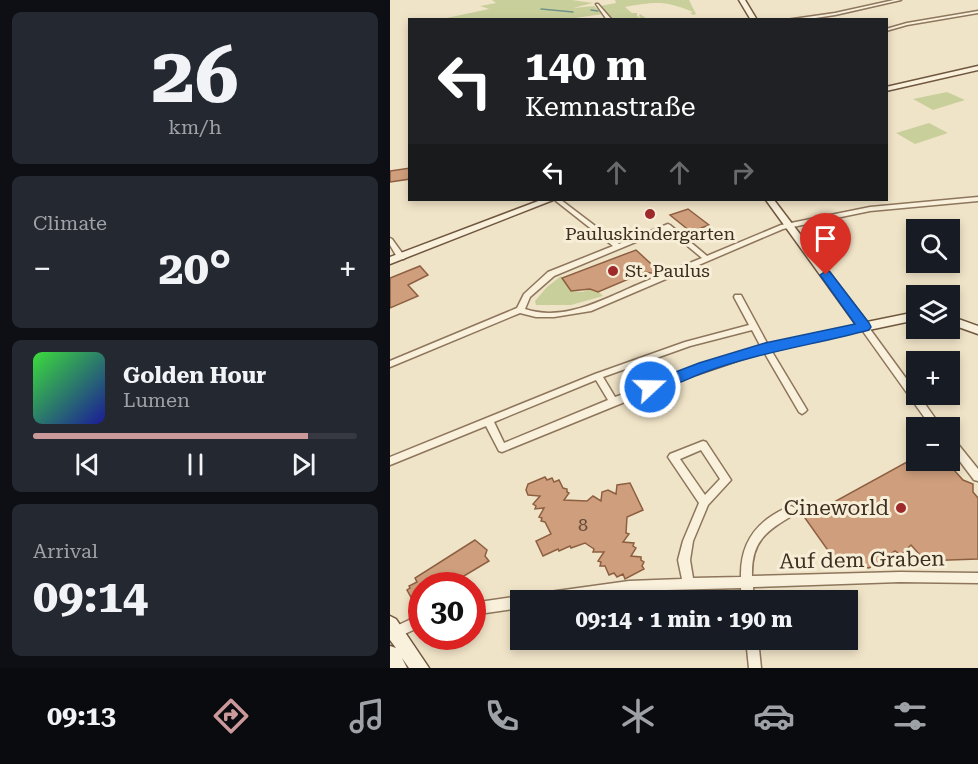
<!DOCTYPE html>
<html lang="en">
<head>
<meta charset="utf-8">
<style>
	body { margin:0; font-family:"Roboto Serif",serif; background:#242831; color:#f1f3f6; height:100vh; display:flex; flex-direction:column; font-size:22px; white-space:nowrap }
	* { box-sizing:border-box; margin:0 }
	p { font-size:20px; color:#9ea1a6 }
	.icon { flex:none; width:33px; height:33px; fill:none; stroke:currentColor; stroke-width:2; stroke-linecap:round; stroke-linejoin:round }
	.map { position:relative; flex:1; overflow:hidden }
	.details { display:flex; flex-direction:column; gap:12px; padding:12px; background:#0d0f14; width:390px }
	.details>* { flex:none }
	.top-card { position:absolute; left:18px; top:18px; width:480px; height:183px; border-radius:0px; box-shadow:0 3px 9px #0003; background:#202124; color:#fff; overflow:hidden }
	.controls { position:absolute; left:516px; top:219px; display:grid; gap:12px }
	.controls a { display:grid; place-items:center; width:54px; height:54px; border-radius:0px; background:#171b24; box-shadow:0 3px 9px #0003; font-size:30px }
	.speed { position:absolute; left:18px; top:572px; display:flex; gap:12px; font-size:30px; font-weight:700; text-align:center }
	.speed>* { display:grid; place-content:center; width:78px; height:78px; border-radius:50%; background:#171b24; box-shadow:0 3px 9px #0003; line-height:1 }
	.speed .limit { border:9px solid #d22; background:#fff; color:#111 }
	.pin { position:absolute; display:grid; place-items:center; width:51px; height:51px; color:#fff; margin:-62px -26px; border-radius:50% 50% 50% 0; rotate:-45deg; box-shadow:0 0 6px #0007 }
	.pin .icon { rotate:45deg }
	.me { position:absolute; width:66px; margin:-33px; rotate:69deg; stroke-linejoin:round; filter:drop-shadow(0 0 4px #0008) }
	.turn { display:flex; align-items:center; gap:21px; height:126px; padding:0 18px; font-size:27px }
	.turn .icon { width:78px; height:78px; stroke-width:2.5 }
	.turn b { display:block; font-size:42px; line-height:51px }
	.lanes { display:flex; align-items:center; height:57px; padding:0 18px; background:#0003; justify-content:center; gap:30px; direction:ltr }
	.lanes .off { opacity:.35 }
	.big { font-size:45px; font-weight:700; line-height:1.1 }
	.details .tile { flex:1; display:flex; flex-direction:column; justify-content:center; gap:9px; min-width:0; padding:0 21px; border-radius:9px; background:#242831 }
	.details .dial { align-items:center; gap:0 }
	.dial b { font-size:78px; line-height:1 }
	.song { display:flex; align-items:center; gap:18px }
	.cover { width:72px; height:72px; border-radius:9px; background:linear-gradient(135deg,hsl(120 70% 55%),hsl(240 70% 35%)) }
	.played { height:6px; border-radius:3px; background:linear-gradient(90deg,#cc999b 85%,#363941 85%) }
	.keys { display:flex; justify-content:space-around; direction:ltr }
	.heat { display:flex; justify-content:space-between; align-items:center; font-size:33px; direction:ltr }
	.trip { position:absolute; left:120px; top:590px; width:348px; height:60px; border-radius:0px; background:#171b24; box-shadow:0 3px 9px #0003; font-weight:700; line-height:60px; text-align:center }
	.dock { display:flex; height:96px; justify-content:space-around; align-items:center; background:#090b0e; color:#9ea1a6 }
	.dock .icon { width:42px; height:42px }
	.dock .active { color:#cc999b }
	.dock b { font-size:27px; color:#f1f3f6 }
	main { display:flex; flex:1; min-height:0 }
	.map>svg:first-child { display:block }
	.green { fill:#c9cf9b }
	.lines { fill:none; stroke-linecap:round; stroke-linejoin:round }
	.stream { stroke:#6f938a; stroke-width:1.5 }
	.building { fill:#cf9f7d; stroke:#8d5f41; stroke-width:1.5 }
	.minor-casing { stroke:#8d765c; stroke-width:3 }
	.secondary-casing { stroke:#6f573f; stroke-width:3 }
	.minor { fill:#faf1dc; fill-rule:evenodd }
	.secondary { fill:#faf1dc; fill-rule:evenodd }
	.route { fill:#1a73e8; stroke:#114b97; stroke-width:1.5 }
	.poi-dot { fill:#9e2a2b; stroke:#f7eed8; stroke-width:2 }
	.labels { text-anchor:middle; stroke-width:6; stroke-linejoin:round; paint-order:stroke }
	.poi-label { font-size:18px; fill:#3d2e20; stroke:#f7eed8 }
	.near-number-label { font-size:18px; fill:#624a37 }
	.near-poi-label { font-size:21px; fill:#3d2e20; stroke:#f7eed8; text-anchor:end }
	.near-street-label { font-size:21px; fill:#3d2e20; stroke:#f7eed8 }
</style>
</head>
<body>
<main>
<section class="details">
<div class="tile dial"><b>26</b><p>km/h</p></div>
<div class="tile"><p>Climate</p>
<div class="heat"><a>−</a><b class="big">20°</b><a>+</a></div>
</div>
<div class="tile">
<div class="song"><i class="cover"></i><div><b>Golden Hour</b><p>Lumen</p></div></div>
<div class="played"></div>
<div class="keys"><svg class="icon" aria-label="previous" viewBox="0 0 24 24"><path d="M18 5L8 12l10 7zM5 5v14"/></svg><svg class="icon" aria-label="pause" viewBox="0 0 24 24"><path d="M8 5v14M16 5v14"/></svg><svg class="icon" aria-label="next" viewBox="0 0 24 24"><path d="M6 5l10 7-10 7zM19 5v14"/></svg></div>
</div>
<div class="tile"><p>Arrival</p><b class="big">09:14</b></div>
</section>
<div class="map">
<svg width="588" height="668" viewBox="0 0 588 668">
	<rect width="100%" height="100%" fill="#f0e4c8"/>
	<g class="green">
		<polygon points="102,0 182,0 203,3 183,8 204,6 213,14 171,20 104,20 103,18 103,20 47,20 99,9 90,6 106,3"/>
		<path d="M225 0H299L306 14 303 15 300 13 303 12C274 0 265 2 235 7L242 13H247V16L251 19 249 16 250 14 257 19H222L210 6 226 3Z"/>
		<polygon points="557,92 575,100 543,110 523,99"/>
		<polygon points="539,123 558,133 525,144 506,133"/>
		<polygon points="171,276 181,291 193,292 203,287 202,291 209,292 213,296 181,305 146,305 145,301 157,287"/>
	</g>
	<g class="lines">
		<g class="stream">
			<polyline points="151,9 183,12"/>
			<polyline points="201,10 208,11"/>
		</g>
	</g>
	<g class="building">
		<polygon points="20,168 20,179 0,182 0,171"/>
		<polygon points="298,209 319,225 301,232 280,215"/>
		<polygon points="246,250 271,273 267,274 255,272 208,292 200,289 181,291 172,278"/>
		<polygon points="30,266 38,275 18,285 28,296 0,308 0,278"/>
		<polygon points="526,457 526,460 555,460 573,480 583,484 583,492 588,498 588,559 531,561 530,555 521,545 511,555 505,551 479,568 444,563 442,556 415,518"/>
		<polygon points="155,477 157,480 162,478 164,482 169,480 173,488 177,489 177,492 179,493 174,500 197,501 203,496 211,501 212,492 218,490 226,494 227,485 240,483 253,510 237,517 236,533 239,534 233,542 244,543 243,546 246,548 241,556 251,557 251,560 254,562 252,566 254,569 235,579 233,574 227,577 224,573 219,575 215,566 210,566 211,562 208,561 214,552 203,552 204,549 195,543 181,548 180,546 169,551 168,549 153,556 146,541 161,534 155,522 151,521 152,518 149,517 154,508 145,509 146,506 143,504 150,496 138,495 136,490 138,484"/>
		<polygon points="85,540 97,550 95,556 99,561 59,585 32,585 32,600 22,599 17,590 20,588 19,586 27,582 25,578"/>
	</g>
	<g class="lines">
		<g class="minor-casing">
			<g id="minor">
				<polygon points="504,0 511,0 445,15 412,20 396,20 445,13"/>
				<polygon points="206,4 208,4 222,20 217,20"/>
				<polygon points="588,11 588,13 517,25 496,31 496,29 517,23"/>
				<path d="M588 197V201L480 211 393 229 201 311 164 317H146L130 313 0 367V361L127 308 134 294 158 272 223 246 166 201 165 200H171L229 244 278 224 280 225 317 256 391 225 480 207ZM277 229 312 258C290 267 268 276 247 285 212 300 173 322 135 309L140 297 164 276Z"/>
				<polygon points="0,238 2,239 15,257 14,259 8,259 7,257 0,245"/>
				<path d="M345 295H351L378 345 474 324 477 325 526 392V394H528L552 428H542L472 330 381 350 417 410 415 412 412 414 409 412 374 352 279 384 112 452 109 451 96 426 0 465V457L205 374 295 342 359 325 344 297ZM362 330 371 347 306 368 225 397 213 377 300 346ZM206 380 218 400 114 443 104 422Z"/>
				<polygon points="560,437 563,438 588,469 588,481 584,480 560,448"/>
				<path d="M313 441 316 442 341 480 318 505 303 541 300 560 303 578 351 577C350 541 368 519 401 506L405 508 406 511 405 514C376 531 361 541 362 576L510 572 588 573V583L510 582 363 587 364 600H352L351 588 239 591 183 600H139L141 596 145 594 239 581 292 579 288 560 293 541 309 503 278 457 280 454ZM311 450 330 479 315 495 290 459Z"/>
				<polygon points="130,596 134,598 135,600 130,600 130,608 82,615 82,603"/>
				<polygon points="32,614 32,626 6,638 2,636 0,632 2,628"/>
				<polygon points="356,639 368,639 371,668 359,668"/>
			</g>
		</g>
		<g class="secondary-casing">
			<g id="secondary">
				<polygon points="349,0 355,0 367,20 361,20"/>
				<polygon points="588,66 588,70 496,91 496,87"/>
				<polygon points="151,200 163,200 0,264 0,257"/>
				<polygon points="376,200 384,200 477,322 526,312 526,320 474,331 470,330"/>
				<polygon points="560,316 588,326 588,334 560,324"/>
				<polygon points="0,616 6,619 39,668 19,668 12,658 17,668 0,668 0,646 6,648 0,640"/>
			</g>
		</g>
		<use href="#minor" class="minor"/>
		<use href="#secondary" class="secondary"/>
	</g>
	<path class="route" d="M436 271 440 272 479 323 481 327 479 330C423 345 365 353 310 374 297 379 266 395 254 391L252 387 254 384 309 363 375 343 465 324 430 275Z"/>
	<g class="poi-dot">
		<circle cx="260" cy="214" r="6"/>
		<circle cx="223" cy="271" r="6"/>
		<circle cx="511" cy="508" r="6"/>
	</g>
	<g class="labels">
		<g class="poi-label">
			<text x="260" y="240">Pauluskindergarten</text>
			<text x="235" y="277" text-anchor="start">St. Paulus</text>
		</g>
		<g class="near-number-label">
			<text x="193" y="531">8</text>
		</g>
		<g class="near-poi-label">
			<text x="499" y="515">Cineworld</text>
		</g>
		<g class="near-street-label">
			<text transform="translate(472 560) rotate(-1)" y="7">Auf dem Graben</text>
		</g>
	</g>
</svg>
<div class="controls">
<a><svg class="icon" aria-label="search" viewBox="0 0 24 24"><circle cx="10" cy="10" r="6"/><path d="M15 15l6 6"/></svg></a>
<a><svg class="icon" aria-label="layers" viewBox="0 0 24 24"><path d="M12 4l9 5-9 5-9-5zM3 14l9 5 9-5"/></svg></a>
<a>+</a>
<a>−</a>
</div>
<div class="speed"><div class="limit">30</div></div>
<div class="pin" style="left:436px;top:275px;background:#d93025"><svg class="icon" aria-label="arrive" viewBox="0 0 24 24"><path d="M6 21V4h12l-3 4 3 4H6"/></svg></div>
<svg class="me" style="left:260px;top:387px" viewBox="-20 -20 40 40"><circle r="17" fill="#1a73e8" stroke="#fff" stroke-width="3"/><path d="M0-11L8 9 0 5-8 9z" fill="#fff"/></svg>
<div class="trip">09:14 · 1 min · 190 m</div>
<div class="top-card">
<div class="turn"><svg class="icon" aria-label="left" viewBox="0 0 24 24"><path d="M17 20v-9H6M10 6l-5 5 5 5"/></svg><div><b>140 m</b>Kemnastraße</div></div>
<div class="lanes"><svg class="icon" aria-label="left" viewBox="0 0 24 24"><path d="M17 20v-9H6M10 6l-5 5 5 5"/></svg><svg class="icon off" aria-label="ahead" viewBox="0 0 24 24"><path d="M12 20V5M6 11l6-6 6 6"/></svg><svg class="icon off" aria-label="ahead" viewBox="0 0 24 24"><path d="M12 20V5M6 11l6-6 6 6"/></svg><svg class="icon off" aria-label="right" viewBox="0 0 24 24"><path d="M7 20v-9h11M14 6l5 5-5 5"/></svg></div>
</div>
</div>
</main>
<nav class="dock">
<b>09:13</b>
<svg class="icon active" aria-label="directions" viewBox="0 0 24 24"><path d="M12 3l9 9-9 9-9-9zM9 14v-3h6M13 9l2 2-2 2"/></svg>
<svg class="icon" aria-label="music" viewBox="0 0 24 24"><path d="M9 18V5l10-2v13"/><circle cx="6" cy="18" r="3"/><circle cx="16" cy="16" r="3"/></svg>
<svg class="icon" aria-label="phone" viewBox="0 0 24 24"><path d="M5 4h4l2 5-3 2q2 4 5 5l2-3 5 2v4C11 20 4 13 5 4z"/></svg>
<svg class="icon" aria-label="climate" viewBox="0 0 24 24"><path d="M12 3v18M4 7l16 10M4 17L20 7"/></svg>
<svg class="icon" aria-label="car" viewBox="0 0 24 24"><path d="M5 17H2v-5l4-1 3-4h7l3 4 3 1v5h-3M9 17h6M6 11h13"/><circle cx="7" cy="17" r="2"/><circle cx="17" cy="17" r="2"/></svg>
<svg class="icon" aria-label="filters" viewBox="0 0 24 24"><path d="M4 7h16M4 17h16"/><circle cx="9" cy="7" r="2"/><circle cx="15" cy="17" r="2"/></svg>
</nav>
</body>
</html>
